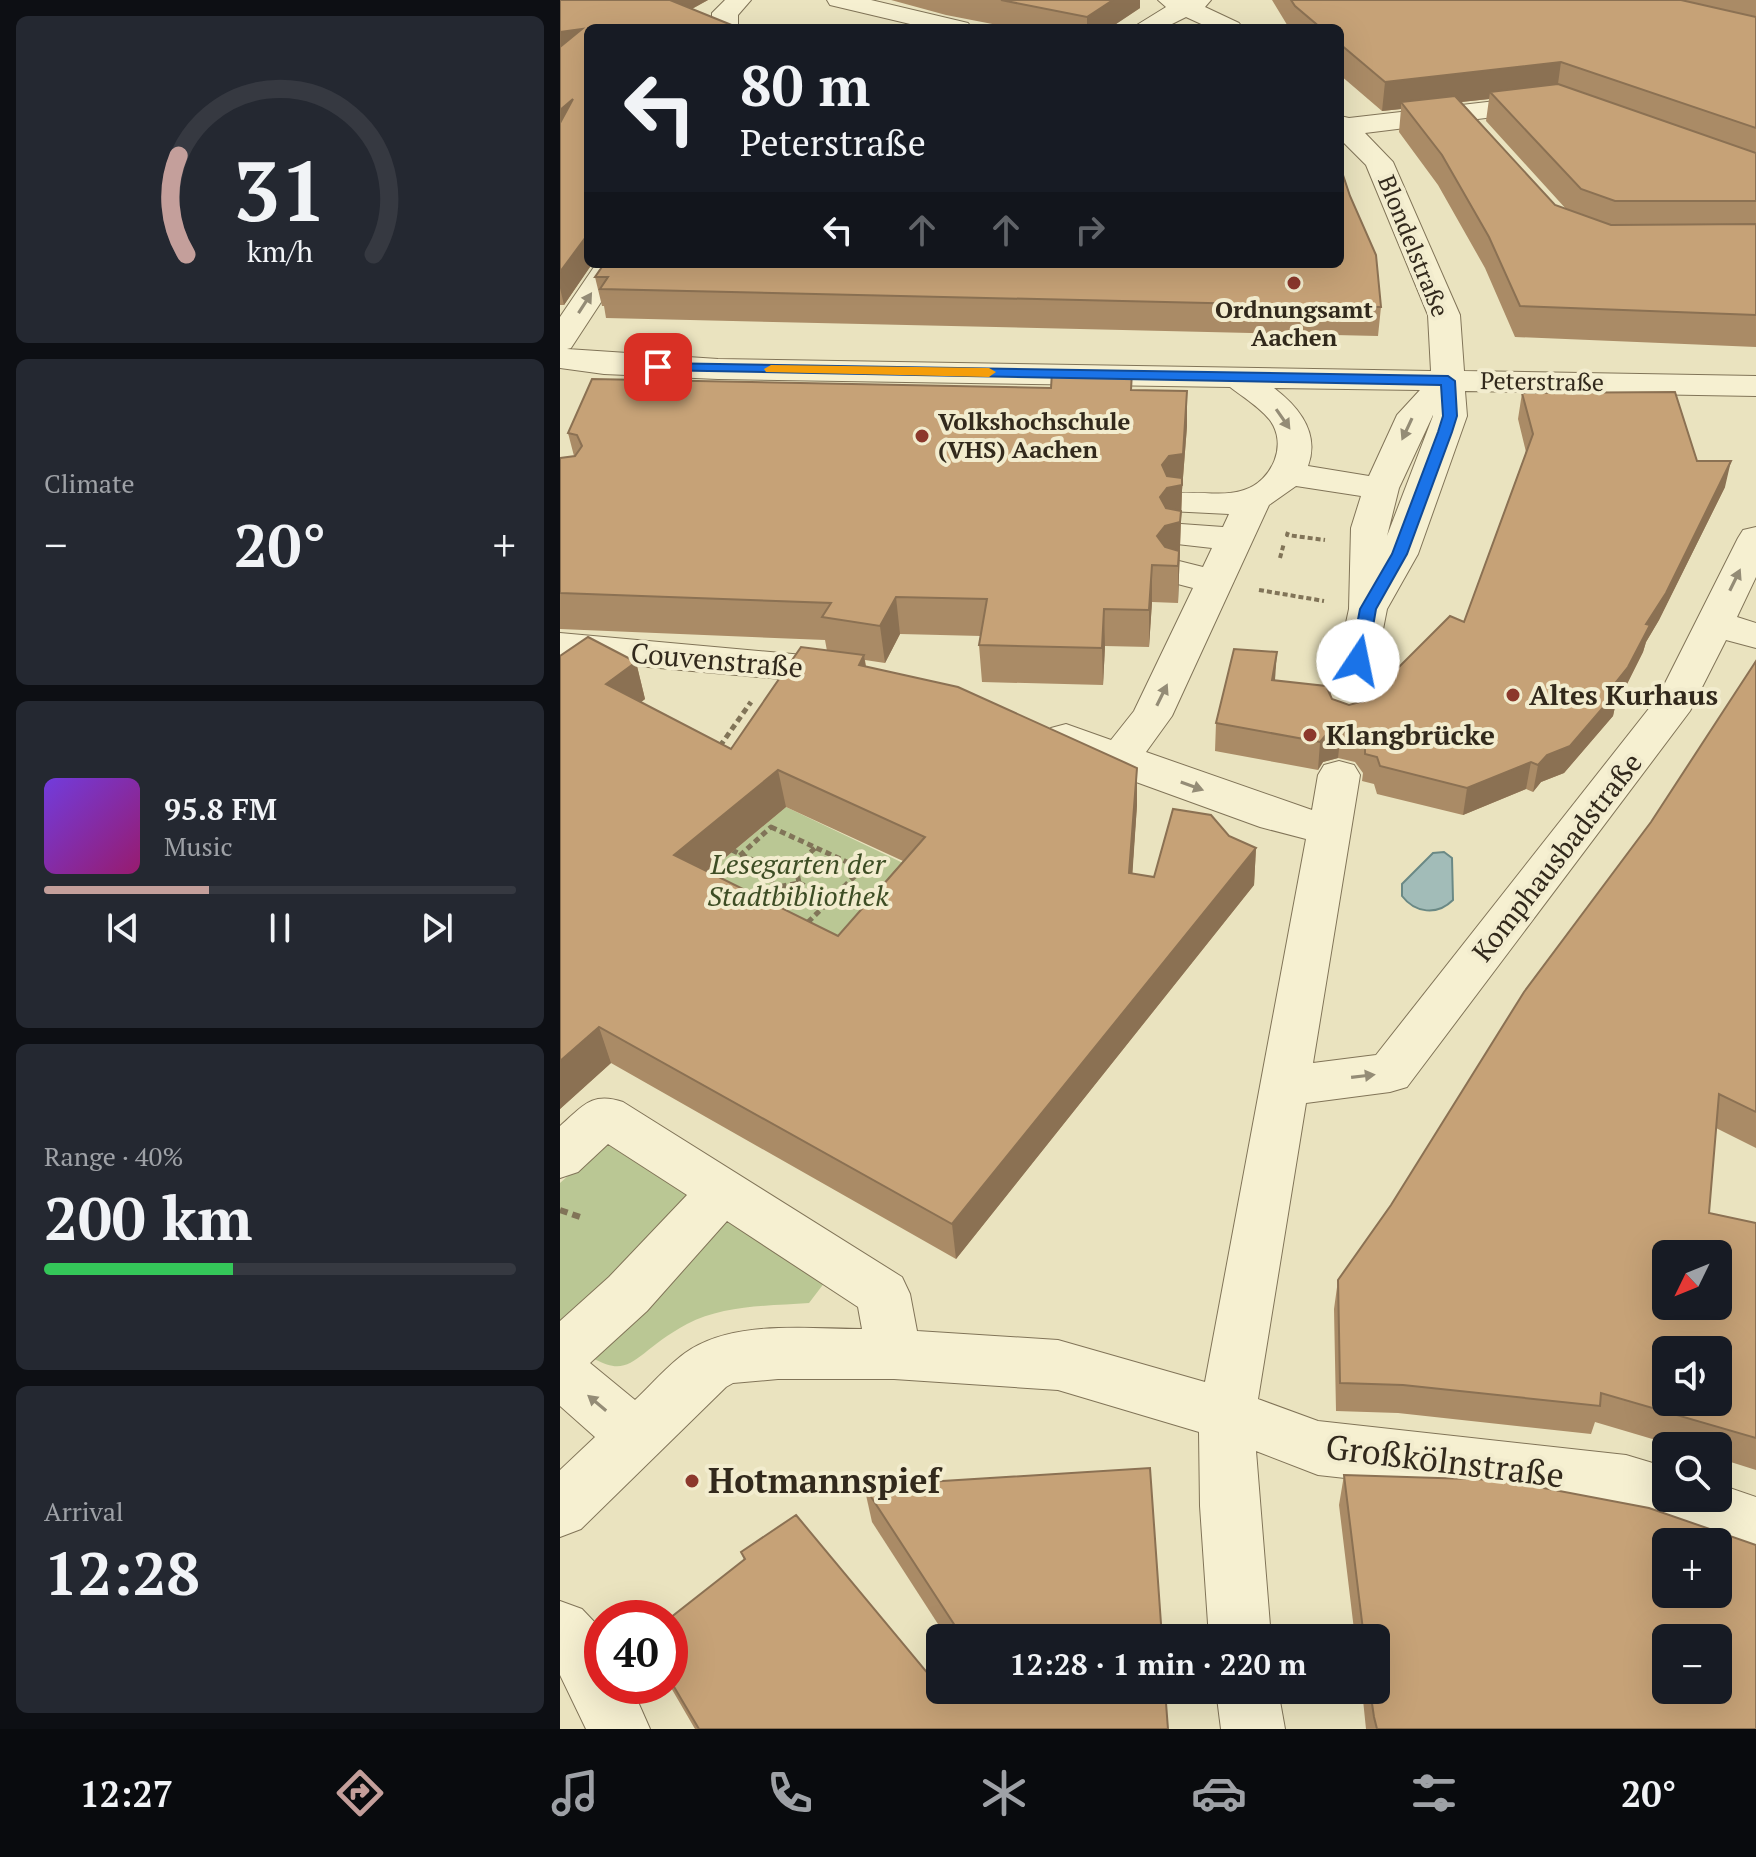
<!DOCTYPE html>
<html lang="en">
<head>
<meta charset="utf-8">
<style>
	body { margin:0; font-family:"PT Serif",serif; background:#242831; color:#f1f3f6; height:100vh; display:flex; flex-direction:column; font-size:30px; white-space:nowrap }
	* { box-sizing:border-box; margin:0 }
	p { font-size:26px; color:#9ea1a6 }
	.icon { flex:none; width:44px; height:44px; fill:none; stroke:currentColor; stroke-width:2; stroke-linecap:round; stroke-linejoin:round }
	.map { position:relative; flex:1; overflow:hidden }
	.drawer { display:flex; flex-direction:column; gap:16px; padding:16px; background:#0d0f14; width:560px }
	.drawer>* { flex:none }
	.hud { position:absolute; left:24px; top:24px; width:760px; height:244px; border-radius:12px; box-shadow:0 8px 32px #0002; background:#171b24; color:#f1f3f6; overflow:hidden }
	.needle { width:52px; rotate:227deg }
	.buttons { position:absolute; left:1092px; top:1240px; display:grid; gap:16px }
	.buttons a { display:grid; place-items:center; width:80px; height:80px; border-radius:12px; background:#171b24; box-shadow:0 8px 32px #0002; font-size:40px }
	.speed { position:absolute; left:24px; top:1600px; display:flex; gap:16px; font-size:40px; font-weight:700; text-align:center }
	.speed>* { display:grid; place-content:center; width:104px; height:104px; border-radius:50%; background:#171b24; box-shadow:0 8px 32px #0002; line-height:1 }
	.speed .limit { border:12px solid #d22; background:#fff; color:#111 }
	.pin { position:absolute; display:grid; place-items:center; width:68px; height:68px; color:#fff; margin:-34px; border-radius:16px; box-shadow:0 4px 12px #0006 }
	.me { position:absolute; width:88px; margin:-44px; rotate:11deg; stroke-linejoin:round; filter:drop-shadow(0 0 6px #0008) }
	.turn { display:flex; align-items:center; gap:28px; height:168px; padding:0 24px; font-size:36px }
	.turn .icon { width:104px; height:104px; stroke-width:2.5 }
	.turn b { display:block; font-size:56px; line-height:68px }
	.lanes { display:flex; align-items:center; height:76px; padding:0 24px; background:#0003; justify-content:center; gap:40px; direction:ltr }
	.lanes .off { opacity:.35 }
	.big { font-size:60px; font-weight:700; line-height:1.1 }
	.drawer .card { flex:1; display:flex; flex-direction:column; justify-content:center; gap:12px; min-width:0; padding:0 28px; border-radius:12px; background:#242831 }
	.drawer .dial { align-items:center; gap:0 }
	.dial svg { height:208px; overflow:visible; fill:none; stroke:#363941; stroke-width:7; stroke-linecap:round; text-anchor:middle }
	.dial text { fill:#f1f3f6; stroke:none }
	.song { display:flex; align-items:center; gap:24px }
	.cover { width:96px; height:96px; border-radius:12px; background:linear-gradient(135deg,hsl(260 70% 55%),hsl(320 70% 35%)) }
	.played { height:8px; border-radius:4px; background:linear-gradient(90deg,#c49f9b 35%,#363941 35%) }
	.keys { display:flex; justify-content:space-around; direction:ltr }
	.heat { display:flex; justify-content:space-between; align-items:center; font-size:44px; direction:ltr }
	.charge { height:12px; border-radius:6px; background:linear-gradient(90deg,#34c759 40%,#363941 0) }
	.trip { position:absolute; left:366px; top:1624px; width:464px; height:80px; border-radius:12px; background:#171b24; box-shadow:0 8px 32px #0002; font-weight:700; line-height:80px; text-align:center }
	.menu { display:flex; height:128px; justify-content:space-around; align-items:center; background:#090b0e; color:#9ea1a6 }
	.menu .icon { width:56px; height:56px }
	.menu .on { color:#c49f9b }
	.menu b { font-size:36px; color:#f1f3f6 }
	main { display:flex; flex:1; min-height:0 }
	.map>svg:first-child { display:block }
	.green { fill:#bac794 }
	.water { fill:#a2bcb8; stroke:#6a8985; stroke-width:2 }
	.lines { fill:none; stroke-linecap:round; stroke-linejoin:round }
	.minor-casing { stroke:#817458; stroke-width:2 }
	.path-far2 { stroke:#817458; stroke-width:4; stroke-dasharray:5 3; stroke-linecap:butt }
	.path-far1 { stroke:#817458; stroke-width:5; stroke-dasharray:6 4; stroke-linecap:butt }
	.path { stroke:#817458; stroke-width:6; stroke-dasharray:8 5; stroke-linecap:butt }
	.minor { fill:#f6f0d1; fill-rule:evenodd }
	.wall { fill:#aa8b66; fill-rule:evenodd }
	.shaded-wall { fill:#8b7153 }
	.building { fill:#c6a277; stroke:#8b7153; stroke-width:2; fill-rule:evenodd }
	.oneway { fill:#948c76 }
	.route { fill:#1a73e8; stroke:#114b97; stroke-width:2 }
	.slow { fill:#f59e0b }
	.poi-dot { fill:#8c382c; stroke:#f2ecce; stroke-width:3 }
	.labels { text-anchor:middle; stroke-width:8; stroke-linejoin:round; paint-order:stroke }
	.far-street-label { font-size:24px; fill:#32291c; stroke:#f2ecce }
	.far-poi-label { font-size:24px; font-weight:bold; fill:#32291c; stroke:#f2ecce }
	.street-label { font-size:28px; fill:#32291c; stroke:#f2ecce }
	.poi-label { font-size:28px; font-weight:bold; fill:#32291c; stroke:#f2ecce; text-anchor:start }
	.park-label { font-size:28px; font-style:italic; fill:#3d4d24; stroke:#f2ecce }
	.near-street-label { font-size:34px; fill:#32291c; stroke:#f2ecce }
	.near-poi-label { font-size:34px; font-weight:bold; fill:#32291c; stroke:#f2ecce; text-anchor:start }
</style>
</head>
<body>
<main>
<section class="drawer">
<div class="card dial"><svg viewBox="0 0 100 80">
<path d="M14 69A42 42 0 1 1 86 69"/>
<path d="M14 69A42 42 0 0 1 11 31" stroke="#c49f9b"/>
<text x="50" y="56" font-size="32" font-weight="700">31</text>
<text x="50" y="72" font-size="11">km/h</text>
</svg></div>
<div class="card"><p>Climate</p>
<div class="heat"><a>−</a><b class="big">20°</b><a>+</a></div>
</div>
<div class="card">
<div class="song"><i class="cover"></i><div><b>95.8 FM</b><p>Music</p></div></div>
<div class="played"></div>
<div class="keys"><svg class="icon" aria-label="previous" viewBox="0 0 24 24"><path d="M18 5L8 12l10 7zM5 5v14"/></svg><svg class="icon" aria-label="pause" viewBox="0 0 24 24"><path d="M8 5v14M16 5v14"/></svg><svg class="icon" aria-label="next" viewBox="0 0 24 24"><path d="M6 5l10 7-10 7zM19 5v14"/></svg></div>
</div>
<div class="card"><p>Range · 40%</p><b class="big">200 km</b><div class="charge"></div></div>
<div class="card"><p>Arrival</p><b class="big">12:28</b></div>
</section>
<div class="map">
<svg width="1196" height="1729" viewBox="0 0 1196 1729">
	<rect width="100%" height="100%" fill="#eae3bf"/>
	<g class="green">
		<polygon points="226,807 343,863 258,958 124,892"/>
		<path d="M45 1143 265 1282 249 1303C208 1306 163 1305 127 1324 62 1359 74 1393 0 1335V1183Z"/>
	</g>
	<path class="water" d="M884 852 892 858 893 900C877 916 855 913 842 896V884L873 853Z"/>
	<g class="lines">
		<g class="minor-casing">
			<g id="minor">
				<polygon points="165,0 191,0 178,15 178,28 152,28 152,13"/>
				<polygon points="267,0 311,0 408,23 412,28 367,28 270,5"/>
				<polygon points="598,0 651,0 645,7 679,23 683,28 650,28 626,17 604,28 572,28 606,7"/>
				<path d="M987 95 997 97 1001 103 997 109 805 133 833 162 900 315 904 371 1196 376V396L905 391 907 416 858 554 827 609 806 715 800 725 786 729 772 725 766 715 789 609 791 528 801 496 736 486 709 505 612 716 586 752 752 810 758 775 764 765 779 761 794 765 800 775 753 1063 816 1055 1098 697 1178 538 1183 530 1196 527V577L1177 617 1196 623V648L1166 640 1130 711 847 1087 830 1092 746 1103 698 1399 758 1421 1066 1455 1106 1467V1498H1158V1484L1196 1497V1553L1066 1509 758 1475 696 1451 711 1638H649L640 1506 639 1432 498 1390 334 1379H218L173 1383 166 1387 21 1529 0 1537V1470L35 1437 0 1406V1321L49 1277 127 1195 48 1144 18 1172 0 1178V1126C22 1107 31 1091 63 1102L342 1277 350 1294 357 1331 498 1340 645 1382 746 839 700 827 543 770 491 748 485 738 491 728 506 724 551 740 574 711 633 588 606 581 600 573 606 565 619 561 643 567 652 548 608 543 603 535 608 527 621 524 663 527 669 514 609 511 604 503 609 495C634 489 661 498 684 490 712 481 729 444 709 419 698 406 683 397 670 387L158 379 44 374 0 368V317L36 264H66L11 348 7 349 158 359 871 371 868 315 806 165 780 139V116L789 118ZM714 388 860 390 837 415 809 476 748 466C760 433 739 407 714 388ZM873 415V416L827 536 839 488ZM167 1221 298 1307 302 1329C248 1329 172 1319 125 1353 107 1366 91 1385 75 1400L30 1363 87 1311Z"/>
				<polygon points="0,633 288,659 302,663 308,672 302,681 288,685 0,659"/>
				<polygon points="0,1601 22,1609 42,1630 42,1686 71,1686 90,1729 26,1729 0,1675"/>
				<polygon points="656,1690 718,1690 725,1729 661,1729"/>
			</g>
		</g>
		<g class="path-far2">
			<polyline points="728,532 727,535 765,540"/>
			<polyline points="720,558 724,543"/>
			<polyline points="699,590 764,601"/>
		</g>
		<g class="path-far1">
			<polyline points="160,746 191,702"/>
			<polygon points="211,827 302,869 241,929 149,884"/>
			<polyline points="172,850 211,869"/>
			<polygon points="236,866 239,883 212,888 211,869"/>
			<polyline points="236,866 256,847"/>
			<polyline points="239,883 272,898"/>
			<polyline points="200,902 212,888"/>
		</g>
		<polyline class="path" points="0,1210 20,1217"/>
		<use href="#minor" class="minor"/>
	</g>
	<g class="wall">
		<polygon points="0,0 148,0 132,9 28,28 28,264 32,264 4,305 0,305"/>
		<polygon points="331,0 580,0 580,8 550,28 453,28 386,15"/>
		<path d="M712 0H1196V347L955 337 925 268 878 185 839 132 841 109 822 111 780 75V28H729ZM929 99 926 121 1007 210 995 205 901 102Z"/>
		<polygon points="35,277 821,307 818,336 46,318 44,306 42,306"/>
		<path d="M572 372V390L627 426 622 490 618 603 592 602 589 647 545 646 543 685 422 682 419 645 421 636 340 634 325 663 305 660 306 666 577 805 572 874 594 877 669 836 696 848 694 885 396 1259 51 1063 0 1109V656L76 662 85 699 81 702 171 749 267 651 265 640 0 629V458L14 456 8 433 491 388ZM226 807 343 861 278 936 148 872Z"/>
		<polygon points="962,393 1137,461 1165,487 1099,620 1086,642 1083,652 1062,694 1056,702 1053,716 1004,773 981,782 973,792 966,789 903,815 817,794 814,784 802,781 803,773 795,762 778,758 763,762 758,770 655,751 656,723 715,681 789,705 804,701 904,622 966,452 958,419"/>
		<polygon points="1196,661 1196,1148 1156,1128 1149,1213 1196,1223 1196,1470 1158,1458 1158,1446 1116,1446 1035,1422 1031,1434 838,1413 776,1411 774,1309 778,1280 831,1205 1091,822"/>
		<polygon points="784,1475 1196,1729 806,1729 802,1690 816,1690 816,1638 795,1638 779,1505"/>
		<polygon points="304,1486 602,1638 387,1638 312,1522"/>
		<polygon points="181,1552 386,1695 608,1729 135,1729 110,1686 110,1618 184,1560"/>
	</g>
	<g class="shaded-wall">
		<polygon points="102,0 148,0 106,23"/>
		<polygon points="553,0 580,0 580,8 550,28 527,28 527,17"/>
		<polygon points="22,29 0,59 0,32"/>
		<polygon points="1001,62 997,91 930,92 929,99 846,108 841,102 841,109 822,111 825,82"/>
		<polygon points="13,99 0,143 0,110"/>
		<polygon points="27,234 28,264 32,264 4,305 0,288 0,272"/>
		<polygon points="627,391 627,426 622,490 618,603 618,559 605,562 597,536 602,465 609,456"/>
		<polygon points="1171,461 1165,487 1099,620 1086,642 1083,652 1062,694 1056,702 1053,716 1004,773 981,782 973,792 978,765 1053,686"/>
		<polygon points="592,565 592,602 589,647 589,610"/>
		<polygon points="336,597 340,634 325,663 320,626"/>
		<polygon points="544,609 545,646 543,685 542,648"/>
		<polygon points="717,652 715,680 711,707 712,680"/>
		<polygon points="304,655 309,692 299,665"/>
		<polygon points="76,662 85,699 56,721 46,684"/>
		<polygon points="781,731 778,758 763,762 758,770 760,742 766,735"/>
		<polygon points="971,762 966,789 903,815 907,788"/>
		<polygon points="577,768 577,805 570,910 569,873"/>
		<polygon points="218,770 226,807 124,892 114,855"/>
		<polygon points="696,848 694,885 396,1259 392,1224"/>
		<polygon points="39,1027 51,1063 0,1109 0,1061"/>
	</g>
	<g class="building">
		<polygon points="0,0 110,0 179,28 28,28 28,234 0,272 0,123 13,99 0,110 0,47 22,29 0,32"/>
		<polygon points="441,0 553,0 527,17"/>
		<polygon points="731,0 1121,0 1196,17 1196,128 1001,62 825,82 780,44 780,28 761,28 735,6"/>
		<polygon points="998,84 1196,153 1196,201 1055,201 1021,189 930,92"/>
		<polygon points="895,96 995,205 1051,225 1196,224 1196,315 960,306 929,237 882,155 841,102"/>
		<polygon points="780,166 790,196 816,255 821,307 40,289 48,277 35,277 44,264 780,264"/>
		<polygon points="492,372 572,372 571,390 627,391 623,454 609,456 602,465 607,476 622,478 622,485 607,488 600,497 606,508 621,511 620,522 605,526 597,536 605,547 619,551 618,566 592,565 589,610 544,609 542,648 419,645 427,599 336,597 320,626 262,617 271,603 0,593 0,458 15,456 22,446 17,435 8,433 32,379 491,388"/>
		<polygon points="1115,392 1137,461 1171,461 1106,593 1086,624 1090,625 1068,667 1053,686 1059,689 1010,746 987,755 978,765 971,762 907,788 820,766 817,757 805,754 805,746 798,735 781,731 766,735 760,742 656,723 674,649 717,652 712,680 766,686 772,699 789,705 804,701 810,691 814,692 890,616 904,622 973,434 962,393"/>
		<path d="M28 637 76 662 46 684 171 749 241 647 304 655 299 665 398 687 577 768 569 873 594 877 613 809 651 815 669 836 696 848 392 1224 39 1027 0 1061V656ZM218 770 365 837 278 936 114 855Z"/>
		<path d="M1196 661V1112L1159 1094 1149 1213 1196 1223V1438L1041 1393 1040 1406 843 1385 780 1383 778 1280 831 1205 964 992 1091 822ZM1106 1254H1158V1306H1106ZM1106 1350H1158V1402H1106Z"/>
		<polygon points="590,1468 602,1638 403,1638 304,1486"/>
		<path d="M784 1475 941 1480 1089 1508 1196 1545V1729H817L814 1717 810 1690H816V1638H804ZM1106 1542H1158V1594H1106ZM1106 1638H1158V1690H1106Z"/>
		<polygon points="236,1515 380,1688 380,1690 382,1690 386,1695 393,1690 605,1690 608,1729 139,1729 110,1680 110,1618 185,1559 181,1552"/>
	</g>
	<defs><path id="oneway-solid" d="M-6-.8H1V-3.2L6.5 0L1 3.2V.8H-6Z" transform="scale(2)"/></defs>
	<g class="oneway">
		<use href="#oneway-solid" transform="translate(25 303) rotate(-57)"/>
		<use href="#oneway-solid" transform="translate(723 419) rotate(55)"/>
		<use href="#oneway-solid" transform="translate(847 429) rotate(115)"/>
		<use href="#oneway-solid" transform="translate(1175 580) rotate(-64)"/>
		<use href="#oneway-solid" transform="translate(602 695) rotate(-64)"/>
		<use href="#oneway-solid" transform="translate(632 786) rotate(20)"/>
		<use href="#oneway-solid" transform="translate(803 1076) rotate(-7)"/>
		<use href="#oneway-solid" transform="translate(37 1403) rotate(-140)"/>
	</g>
	<polygon class="route" points="98,363 888,376 895,381 897,416 892,432 847,554 816,609 807,661 798,666 790,661 800,609 832,554 878,432 883,416 881,385 93,370 93,364"/>
	<polygon class="slow" points="211,365 429,368 436,372 429,377 206,372 204,369"/>
	<g class="poi-dot">
		<circle cx="734" cy="283" r="8"/>
		<circle cx="362" cy="436" r="8"/>
		<circle cx="953" cy="695" r="8"/>
		<circle cx="750" cy="735" r="8"/>
		<circle cx="132" cy="1481" r="8"/>
	</g>
	<g class="labels">
		<g class="far-street-label">
			<text transform="translate(853 246) rotate(68)" y="8">Blondelstraße</text>
			<text transform="translate(982 382) rotate(1)" y="8">Peterstraße</text>
		</g>
		<g class="far-poi-label">
			<text x="734" y="318">Ordnungsamt<tspan x="734" dy="28">Aachen</tspan></text>
			<text x="378" y="430" text-anchor="start">Volkshochschule<tspan x="378" dy="28">(VHS) Aachen</tspan></text>
		</g>
		<g class="street-label">
			<text transform="translate(157 660) rotate(5)" y="10">Couvenstraße</text>
			<text transform="translate(997 857) rotate(-52)" y="10">Komphausbadstraße</text>
		</g>
		<g class="poi-label">
			<text x="969" y="705">Altes Kurhaus</text>
			<text x="766" y="745">Klangbrücke</text>
		</g>
		<g class="park-label">
			<text x="238" y="874">Lesegarten der<tspan x="238" dy="32">Stadtbibliothek</tspan></text>
		</g>
		<g class="near-street-label">
			<text transform="translate(885 1461) rotate(7)" y="12">Großkölnstraße</text>
		</g>
		<g class="near-poi-label">
			<text x="148" y="1493">Hotmannspief</text>
		</g>
	</g>
</svg>
<div class="buttons">
<a><svg class="needle" viewBox="-14 -14 28 28"><path d="M0-13l5 13h-10z" fill="#e53935"/><path d="M0 13l5-13h-10z" fill="#9ea1a6"/></svg></a>
<a><svg class="icon" aria-label="sound" viewBox="0 0 24 24"><path d="M4 9h4l5-4v14l-5-4H4zM17 9q2 3 0 6"/></svg></a>
<a><svg class="icon" aria-label="search" viewBox="0 0 24 24"><circle cx="10" cy="10" r="6"/><path d="M15 15l6 6"/></svg></a>
<a>+</a>
<a>−</a>
</div>
<div class="speed"><div class="limit">40</div></div>
<div class="pin" style="left:98px;top:367px;background:#d93025"><svg class="icon" aria-label="arrive" viewBox="0 0 24 24"><path d="M6 21V4h12l-3 4 3 4H6"/></svg></div>
<svg class="me" style="left:798px;top:661px" viewBox="-20 -20 40 40"><circle r="19" fill="#fff"/><path d="M0-13L10 11 0 6-10 11z" fill="#1a73e8"/></svg>
<div class="trip">12:28 · 1 min · 220 m</div>
<div class="hud">
<div class="turn"><svg class="icon" aria-label="left" viewBox="0 0 24 24"><path d="M17 20v-9H6M10 6l-5 5 5 5"/></svg><div><b>80 m</b>Peterstraße</div></div>
<div class="lanes"><svg class="icon" aria-label="left" viewBox="0 0 24 24"><path d="M17 20v-9H6M10 6l-5 5 5 5"/></svg><svg class="icon off" aria-label="ahead" viewBox="0 0 24 24"><path d="M12 20V5M6 11l6-6 6 6"/></svg><svg class="icon off" aria-label="ahead" viewBox="0 0 24 24"><path d="M12 20V5M6 11l6-6 6 6"/></svg><svg class="icon off" aria-label="right" viewBox="0 0 24 24"><path d="M7 20v-9h11M14 6l5 5-5 5"/></svg></div>
</div>
</div>
</main>
<nav class="menu">
<b>12:27</b>
<svg class="icon on" aria-label="directions" viewBox="0 0 24 24"><path d="M12 3l9 9-9 9-9-9zM9 14v-3h6M13 9l2 2-2 2"/></svg>
<svg class="icon" aria-label="music" viewBox="0 0 24 24"><path d="M9 18V5l10-2v13"/><circle cx="6" cy="18" r="3"/><circle cx="16" cy="16" r="3"/></svg>
<svg class="icon" aria-label="phone" viewBox="0 0 24 24"><path d="M5 4h4l2 5-3 2q2 4 5 5l2-3 5 2v4C11 20 4 13 5 4z"/></svg>
<svg class="icon" aria-label="climate" viewBox="0 0 24 24"><path d="M12 3v18M4 7l16 10M4 17L20 7"/></svg>
<svg class="icon" aria-label="car" viewBox="0 0 24 24"><path d="M5 17H2v-5l4-1 3-4h7l3 4 3 1v5h-3M9 17h6M6 11h13"/><circle cx="7" cy="17" r="2"/><circle cx="17" cy="17" r="2"/></svg>
<svg class="icon" aria-label="filters" viewBox="0 0 24 24"><path d="M4 7h16M4 17h16"/><circle cx="9" cy="7" r="2"/><circle cx="15" cy="17" r="2"/></svg>
<b>20°</b>
</nav>
</body>
</html>
